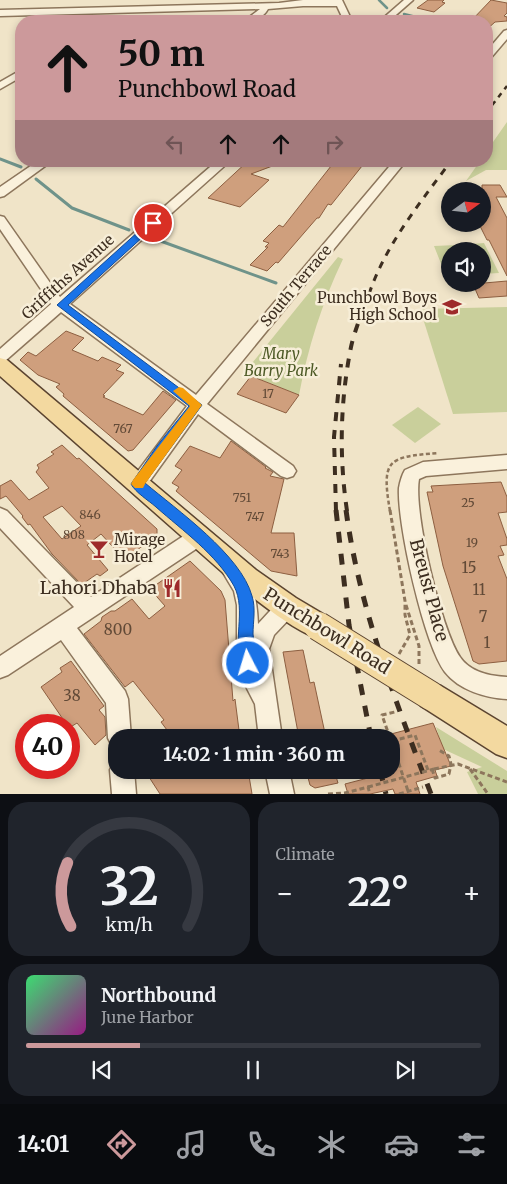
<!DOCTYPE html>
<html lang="en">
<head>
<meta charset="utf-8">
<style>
	body { margin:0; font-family:Merriweather,serif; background:#20242c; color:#f1f3f6; height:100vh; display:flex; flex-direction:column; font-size:19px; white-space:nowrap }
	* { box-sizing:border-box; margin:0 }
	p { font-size:16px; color:#9ea1a6 }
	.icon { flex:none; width:28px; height:28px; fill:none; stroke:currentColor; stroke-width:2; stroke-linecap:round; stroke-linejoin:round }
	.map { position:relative; height:794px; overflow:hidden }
	.details { display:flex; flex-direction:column; gap:8px; padding:8px; background:#0d0f14; flex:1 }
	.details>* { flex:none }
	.hud { position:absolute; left:15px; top:15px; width:478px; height:152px; border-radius:20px; box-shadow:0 2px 8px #0003; background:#cc999b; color:#111; overflow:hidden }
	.needle { width:32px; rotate:75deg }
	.buttons { position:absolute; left:441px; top:182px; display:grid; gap:10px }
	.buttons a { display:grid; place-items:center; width:50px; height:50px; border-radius:50%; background:#171b24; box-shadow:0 2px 8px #0003; font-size:25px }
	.speed { position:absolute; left:15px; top:714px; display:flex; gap:10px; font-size:25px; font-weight:700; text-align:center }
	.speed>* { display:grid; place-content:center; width:65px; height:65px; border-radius:50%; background:#171b24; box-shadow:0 2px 8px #0003; line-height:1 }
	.speed .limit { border:8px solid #d22; background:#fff; color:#111 }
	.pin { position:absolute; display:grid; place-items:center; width:42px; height:42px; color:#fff; margin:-21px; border:2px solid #fff; border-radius:50%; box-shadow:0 1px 5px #0007 }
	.me { position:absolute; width:55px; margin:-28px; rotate:355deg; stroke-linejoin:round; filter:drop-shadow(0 0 4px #0008) }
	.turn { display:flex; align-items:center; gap:18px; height:105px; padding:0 20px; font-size:22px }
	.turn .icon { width:65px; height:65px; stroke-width:2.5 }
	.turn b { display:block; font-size:35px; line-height:42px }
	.lanes { display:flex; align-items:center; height:48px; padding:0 20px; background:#0003; justify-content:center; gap:25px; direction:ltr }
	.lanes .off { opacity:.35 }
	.big { font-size:38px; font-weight:700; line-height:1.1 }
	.details .tile { flex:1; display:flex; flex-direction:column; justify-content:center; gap:8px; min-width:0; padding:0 18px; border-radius:20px; background:#20242c }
	.details .dial { align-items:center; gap:0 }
	.dial svg { height:130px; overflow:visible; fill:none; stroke:#363941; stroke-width:7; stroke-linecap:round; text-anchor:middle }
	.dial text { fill:#f1f3f6; stroke:none }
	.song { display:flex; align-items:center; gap:15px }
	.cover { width:60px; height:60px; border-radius:8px; background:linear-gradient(135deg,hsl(140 70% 55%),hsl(310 70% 35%)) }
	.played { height:5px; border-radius:2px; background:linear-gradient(90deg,#cc999b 25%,#363941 25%) }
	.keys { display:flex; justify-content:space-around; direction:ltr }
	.heat { display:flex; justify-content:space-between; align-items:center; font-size:28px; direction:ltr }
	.details .tiles { flex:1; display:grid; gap:8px; grid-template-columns:1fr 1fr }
	.tile:last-child { grid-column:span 2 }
	.trip { position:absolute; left:108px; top:729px; width:292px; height:50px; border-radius:20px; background:#171b24; box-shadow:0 2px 8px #0003; font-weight:700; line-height:50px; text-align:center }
	.tabs { display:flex; height:80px; justify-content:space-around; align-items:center; background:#090b0e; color:#9ea1a6 }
	.tabs .icon { width:35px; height:35px }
	.tabs .on { color:#cc999b }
	.tabs b { font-size:22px; color:#f1f3f6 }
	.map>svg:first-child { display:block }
	.green { fill:#c9cf9b }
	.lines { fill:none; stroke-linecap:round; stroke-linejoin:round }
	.stream-far1 { stroke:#6f938a; stroke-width:2.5 }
	.stream { stroke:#6f938a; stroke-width:3 }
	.building { fill:#cf9f7d; stroke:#8d5f41; fill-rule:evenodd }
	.minor-casing { stroke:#8d765c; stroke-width:3 }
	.major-casing { stroke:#5b4430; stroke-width:3 }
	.path-far1 { stroke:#8d765c; stroke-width:2.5; stroke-dasharray:4 2.5; stroke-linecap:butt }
	.path { stroke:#8d765c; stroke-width:3; stroke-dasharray:5 3; stroke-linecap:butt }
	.minor { fill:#faf1dc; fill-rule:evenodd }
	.major { fill:#f3d9a0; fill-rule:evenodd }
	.rail-far3 { stroke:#3d2e20; stroke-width:2.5; stroke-dasharray:5 5; stroke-linecap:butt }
	.rail-far2 { stroke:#3d2e20; stroke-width:3; stroke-dasharray:7 7; stroke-linecap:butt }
	.rail-far1 { stroke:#3d2e20; stroke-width:4; stroke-dasharray:9 9; stroke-linecap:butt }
	.rail { stroke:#3d2e20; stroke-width:5; stroke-dasharray:11 11; stroke-linecap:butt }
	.major-bridge-casing { stroke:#5b4430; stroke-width:30; stroke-linecap:butt }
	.path-bridge { stroke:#8d765c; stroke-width:3; stroke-dasharray:5 3; stroke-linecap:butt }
	.major-bridge { stroke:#f3d9a0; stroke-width:28 }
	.route { fill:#1a73e8; stroke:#114b97 }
	.slow { fill:#f59e0b }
	.labels { text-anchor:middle; stroke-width:5; stroke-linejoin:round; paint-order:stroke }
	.number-label { font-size:12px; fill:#624a37 }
	.street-label { font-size:15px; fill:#3d2e20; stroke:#f7eed8 }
	.poi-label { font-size:15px; fill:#3d2e20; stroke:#f7eed8; text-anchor:end }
	.park-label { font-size:15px; font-style:italic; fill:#4d5a26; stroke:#f7eed8 }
	.near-number-label { font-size:15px; fill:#624a37 }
	.near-poi-label { font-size:18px; fill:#3d2e20; stroke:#f7eed8; text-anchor:end }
	.near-street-label { font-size:18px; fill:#3d2e20; stroke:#f7eed8 }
</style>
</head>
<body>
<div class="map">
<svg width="507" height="794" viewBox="0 0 507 794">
	<rect width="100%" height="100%" fill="#f0e4c8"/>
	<g class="green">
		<polygon points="507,122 507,170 486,170 466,181 480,161 486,161 486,152"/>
		<polygon points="484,243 499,273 483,274 482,251 450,251 450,275 446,276 434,246 457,245 458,247 461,247 460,245"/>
		<path d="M338 257 343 259C322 303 308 347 299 395L244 373Z"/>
		<polygon points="507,307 507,412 453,414 420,309"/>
		<polygon points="418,407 441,424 415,443 392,425"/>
		<polygon points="436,727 507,771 507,794 478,794 467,772 482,767 443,749"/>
	</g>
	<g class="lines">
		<g class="stream-far1">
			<polyline points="379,0 387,8"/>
			<polyline points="404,14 432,21"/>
			<polyline points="486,35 491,36"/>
		</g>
		<g class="stream">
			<polyline points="0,159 21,167"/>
			<polyline points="36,179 72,208 129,230"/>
			<polyline points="155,239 276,283"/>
		</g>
	</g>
	<g class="building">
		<polygon points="428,0 444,0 442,2 445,3 434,12 417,8"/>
		<polygon points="491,0 507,3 507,13 504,16 507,17 507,21 495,22 486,30 486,21 471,21"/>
		<polygon points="248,161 283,162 251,174 269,180 240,207 208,198"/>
		<polygon points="335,161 366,161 331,205 328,204 319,218 317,218 278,263 276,262 267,271 250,265 268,247 265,247 269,243 263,241 279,225 283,227"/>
		<polygon points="482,185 500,185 507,197 496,197 507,218 507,276 489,240 487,240 479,224 482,224"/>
		<polygon points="507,281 507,296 479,298 473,284"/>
		<polygon points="66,331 84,338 72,350 98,361 102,357 121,365 116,370 124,373 103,395 105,396 103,397 143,415 163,391 176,400 133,450 128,451 63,396 64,394 56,387 60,384 38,375 20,360 28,352 36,356"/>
		<polygon points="251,376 299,395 286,413 237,394"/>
		<polygon points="231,441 266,467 265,468 273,472 270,476 284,479 271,533 294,533 297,576 271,571 176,491 179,487 172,483 182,470 175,466 190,446 220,458"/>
		<path d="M62 445 77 459 79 458 157 529V536L124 559 101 534 87 545 108 570 100 576 97 574 84 583H80L52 554 30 524 28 525 22 517 23 516 6 496 0 499V486L11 480 29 500 49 488 36 472 39 468 37 465 54 454 51 452ZM62 506 81 526 62 539 43 517Z"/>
		<polygon points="501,482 507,497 507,512 498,513 507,539 507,545 500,546 504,555 498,556 507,579 507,661 479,664 473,661 443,566 427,492 433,492 431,486"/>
		<polygon points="190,561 221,591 225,600 233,701 235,699 240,738 173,738 161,722 164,720 133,681 125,687 84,634 101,621 102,617 111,611 115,611 132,599 149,619 165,606 150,589"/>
		<polygon points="303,650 310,683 314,682 326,738 299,738 283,652"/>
		<polygon points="71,661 104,706 99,710 105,717 106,735 95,745 77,723 69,728 41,687 62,672 60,668"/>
		<polygon points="433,723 451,766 435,770 437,776 416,782 420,794 395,794 393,789 370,794 348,794 345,784 391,772 391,734"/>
		<polygon points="157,770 248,770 252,794 160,794 149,777"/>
		<polygon points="306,770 334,770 338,783 315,788 310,785"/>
	</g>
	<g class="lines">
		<g class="minor-casing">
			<g id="minor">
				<path d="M303 0H342L352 21H344L337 6H303L268 9C263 18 253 22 244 21L260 9 0 16V10L279 3Z"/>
				<polygon points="404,0 413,0 389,21 380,21"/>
				<polygon points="507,30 507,39 489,60 486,61 486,52 504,31"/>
				<polygon points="21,70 21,77 0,89 0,82"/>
				<polygon points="38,161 52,161 4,196 0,197 0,187"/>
				<polygon points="217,161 230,161 70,304 196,395 394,161 406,161 207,404 293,466 296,471 293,476 287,478 281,476 198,414 144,489 138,491 132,489 129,484 132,479 187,406 61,312 5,361 0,362 0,349 51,304 0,229 0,216 4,217 60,297"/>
				<path d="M507 455V469L426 476 419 479C413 511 441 629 460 657 470 672 489 676 507 677V699C486 698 459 690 445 672 424 644 397 524 399 488 400 482 402 475 405 470L423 462Z"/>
				<polygon points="0,508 7,511 91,597 191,531 198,529 205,531 208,537 205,543 77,628 125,691 128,699 131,738 116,738 116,748 112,746 108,738 106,703 61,640 8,675 0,678 0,656 74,607 0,528"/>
				<path d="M232 562C254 570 257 604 258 624L280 600 287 598 294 600 297 607 294 614 274 635 269 649 282 738H259L255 704 239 673 237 663V605L234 591 222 571 225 565Z"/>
				<polygon points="116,761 116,770 134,770 136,794 112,794 110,770 114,762"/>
				<polygon points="265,770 289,770 294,794 270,794"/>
			</g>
		</g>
		<g class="major-casing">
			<g id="major">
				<path d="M0 358 7 360 256 570 296 598 328 617 332 626 328 635 318 639C289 627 263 605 238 586L0 376Z"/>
				<polygon points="431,682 441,686 507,726 507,758 496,754 421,706 416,696 421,686"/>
			</g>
		</g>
		<path class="path-far1" d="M390 511C381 459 388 457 438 453"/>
		<g class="path">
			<polyline points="390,510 405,601 405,615 410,635 399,654"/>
			<polyline points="406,605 419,646 419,665"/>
			<polyline points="390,738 382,715 395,712"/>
			<polyline points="391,740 408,791"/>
			<polyline points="432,769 435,778 449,774 451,764 449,756 439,750"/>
			<polyline points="434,769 458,764 507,782"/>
			<polyline points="470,769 488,794"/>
			<polyline points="328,794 345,793 368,787 370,794"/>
			<polyline points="399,794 423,787"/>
		</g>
		<use href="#minor" class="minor"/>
		<use href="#major" class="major"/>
		<polyline class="rail-far3" points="486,113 507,86"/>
		<path class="rail-far2" d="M369 294C386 244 420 203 451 161"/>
		<g class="rail-far1">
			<polyline points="336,511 334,437 341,364"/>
			<path d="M347 511C339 457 340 402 351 347 355 329 363 311 369 293"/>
		</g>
		<g class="rail">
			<polyline points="336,510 349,625 371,738"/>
			<path d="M346 510C359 608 396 702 431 794"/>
			<polyline points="380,770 386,794"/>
		</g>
		<g class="major-bridge-casing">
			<polyline id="major-bridge" points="318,626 431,696"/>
		</g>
		<g class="path-bridge">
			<polyline points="392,741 415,735 428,770"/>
			<polyline points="368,787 434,769"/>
		</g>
		<use href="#major-bridge" class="major-bridge"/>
	</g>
	<path class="route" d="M153 220 156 221V225L68 305 202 405 145 483C177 510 241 555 252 596 256 608 253 622 253 634 254 645 258 658 253 668L248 670 243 668C231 642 247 611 234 586 216 554 183 531 156 507 148 500 136 493 131 484L157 446 189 406 57 305 150 221Z"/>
	<polygon class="slow" points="179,387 183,388 202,405 145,484 143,488 135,488 131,484 133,480 190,406 173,391"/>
	<defs>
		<g id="school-bare" transform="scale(1.5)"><path d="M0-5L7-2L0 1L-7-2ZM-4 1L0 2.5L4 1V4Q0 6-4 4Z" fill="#9e2a2b" stroke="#f7eed8" stroke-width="2.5" paint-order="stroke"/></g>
		<g id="bar-bare" transform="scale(1.5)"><path d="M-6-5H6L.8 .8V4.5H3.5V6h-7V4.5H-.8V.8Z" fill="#9e2a2b" stroke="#f7eed8" stroke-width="2.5" paint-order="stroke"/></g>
		<g id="restaurant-bare" transform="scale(1.5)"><path d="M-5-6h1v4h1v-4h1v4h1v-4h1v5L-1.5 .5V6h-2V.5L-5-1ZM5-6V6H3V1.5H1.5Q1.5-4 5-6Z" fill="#9e2a2b" stroke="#f7eed8" stroke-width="2.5" paint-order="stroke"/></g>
	</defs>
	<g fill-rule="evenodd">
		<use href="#school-bare" x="452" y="307"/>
		<use href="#bar-bare" x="99" y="549"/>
		<use href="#restaurant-bare" x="172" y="588"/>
	</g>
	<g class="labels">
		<g class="number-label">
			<text x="268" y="398">17</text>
			<text x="123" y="433">767</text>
			<text x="242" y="502">751</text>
			<text x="468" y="507">25</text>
			<text x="90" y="519">846</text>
			<text x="255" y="521">747</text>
			<text x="74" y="539">808</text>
			<text x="472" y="547">19</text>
			<text x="280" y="558">743</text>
		</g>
		<g class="street-label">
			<text transform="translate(68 277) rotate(-42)" y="5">Griffiths Avenue</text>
			<text transform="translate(296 286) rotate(-50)" y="5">South Terrace</text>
		</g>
		<g class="poi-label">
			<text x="437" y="303">Punchbowl Boys<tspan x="437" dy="17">High School</tspan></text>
			<text x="114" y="545" text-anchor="start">Mirage<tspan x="114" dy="17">Hotel</tspan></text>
		</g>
		<g class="park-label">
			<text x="281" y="359">Mary<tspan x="281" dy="17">Barry Park</tspan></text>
		</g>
		<g class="near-number-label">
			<text x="469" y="573">15</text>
			<text x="479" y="595">11</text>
			<text x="483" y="622">7</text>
			<text x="118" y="635">800</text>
			<text x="487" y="648">1</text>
			<text x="72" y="701">38</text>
		</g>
		<g class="near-poi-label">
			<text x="157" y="594">Lahori Dhaba</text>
		</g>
		<g class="near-street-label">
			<text transform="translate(429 590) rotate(75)" y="6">Breust Place</text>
			<text transform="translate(327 631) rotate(32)" y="6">Punchbowl Road</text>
		</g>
	</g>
</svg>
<div class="buttons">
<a><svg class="needle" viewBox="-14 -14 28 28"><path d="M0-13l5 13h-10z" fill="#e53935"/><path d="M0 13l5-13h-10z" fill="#9ea1a6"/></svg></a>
<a><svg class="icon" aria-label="sound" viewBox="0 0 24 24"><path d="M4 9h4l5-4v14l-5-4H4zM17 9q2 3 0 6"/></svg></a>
</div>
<div class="speed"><div class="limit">40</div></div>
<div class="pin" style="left:153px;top:223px;background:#d93025"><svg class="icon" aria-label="arrive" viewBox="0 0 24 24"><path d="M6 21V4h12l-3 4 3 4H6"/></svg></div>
<svg class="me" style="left:248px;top:663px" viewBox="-20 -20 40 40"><circle r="17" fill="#1a73e8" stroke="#fff" stroke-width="3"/><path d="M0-11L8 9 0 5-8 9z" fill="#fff"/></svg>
<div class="trip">14:02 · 1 min · 360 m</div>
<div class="hud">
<div class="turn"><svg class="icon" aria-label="ahead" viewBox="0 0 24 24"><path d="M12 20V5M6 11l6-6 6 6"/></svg><div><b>50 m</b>Punchbowl Road</div></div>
<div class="lanes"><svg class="icon off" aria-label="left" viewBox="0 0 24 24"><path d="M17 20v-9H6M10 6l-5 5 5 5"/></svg><svg class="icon" aria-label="ahead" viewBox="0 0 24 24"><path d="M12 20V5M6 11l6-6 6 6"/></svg><svg class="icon" aria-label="ahead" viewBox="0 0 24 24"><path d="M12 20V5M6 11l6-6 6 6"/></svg><svg class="icon off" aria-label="right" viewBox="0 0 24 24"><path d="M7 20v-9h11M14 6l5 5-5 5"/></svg></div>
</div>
</div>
<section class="details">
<div class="tiles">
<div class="tile dial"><svg viewBox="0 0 100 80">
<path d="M14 69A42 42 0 1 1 86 69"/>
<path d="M14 69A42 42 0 0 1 12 30" stroke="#cc999b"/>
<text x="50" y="56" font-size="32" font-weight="700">32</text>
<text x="50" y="72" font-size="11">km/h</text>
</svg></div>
<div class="tile"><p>Climate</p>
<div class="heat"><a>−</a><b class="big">22°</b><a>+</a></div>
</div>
<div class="tile">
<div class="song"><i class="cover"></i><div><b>Northbound</b><p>June Harbor</p></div></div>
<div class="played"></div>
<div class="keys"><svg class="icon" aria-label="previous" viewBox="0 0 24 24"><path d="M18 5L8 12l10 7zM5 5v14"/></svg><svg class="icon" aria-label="pause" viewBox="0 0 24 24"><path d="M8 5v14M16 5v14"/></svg><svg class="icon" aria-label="next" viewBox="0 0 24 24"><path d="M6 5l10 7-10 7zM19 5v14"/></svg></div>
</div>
</div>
</section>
<nav class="tabs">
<b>14:01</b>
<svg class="icon on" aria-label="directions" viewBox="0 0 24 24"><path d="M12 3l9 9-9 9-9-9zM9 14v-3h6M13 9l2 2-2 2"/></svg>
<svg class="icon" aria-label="music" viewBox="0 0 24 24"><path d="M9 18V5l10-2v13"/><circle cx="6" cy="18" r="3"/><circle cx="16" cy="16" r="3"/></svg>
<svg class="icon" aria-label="phone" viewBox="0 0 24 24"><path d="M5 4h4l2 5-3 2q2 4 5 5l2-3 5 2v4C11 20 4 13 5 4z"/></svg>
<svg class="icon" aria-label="climate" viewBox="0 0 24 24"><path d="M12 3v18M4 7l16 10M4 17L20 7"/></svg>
<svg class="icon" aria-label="car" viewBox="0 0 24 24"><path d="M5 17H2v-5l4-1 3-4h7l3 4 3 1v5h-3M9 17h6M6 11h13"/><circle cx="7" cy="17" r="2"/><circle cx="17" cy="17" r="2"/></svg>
<svg class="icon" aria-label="filters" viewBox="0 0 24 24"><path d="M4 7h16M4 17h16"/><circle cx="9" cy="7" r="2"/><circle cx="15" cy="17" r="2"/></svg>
</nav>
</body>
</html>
